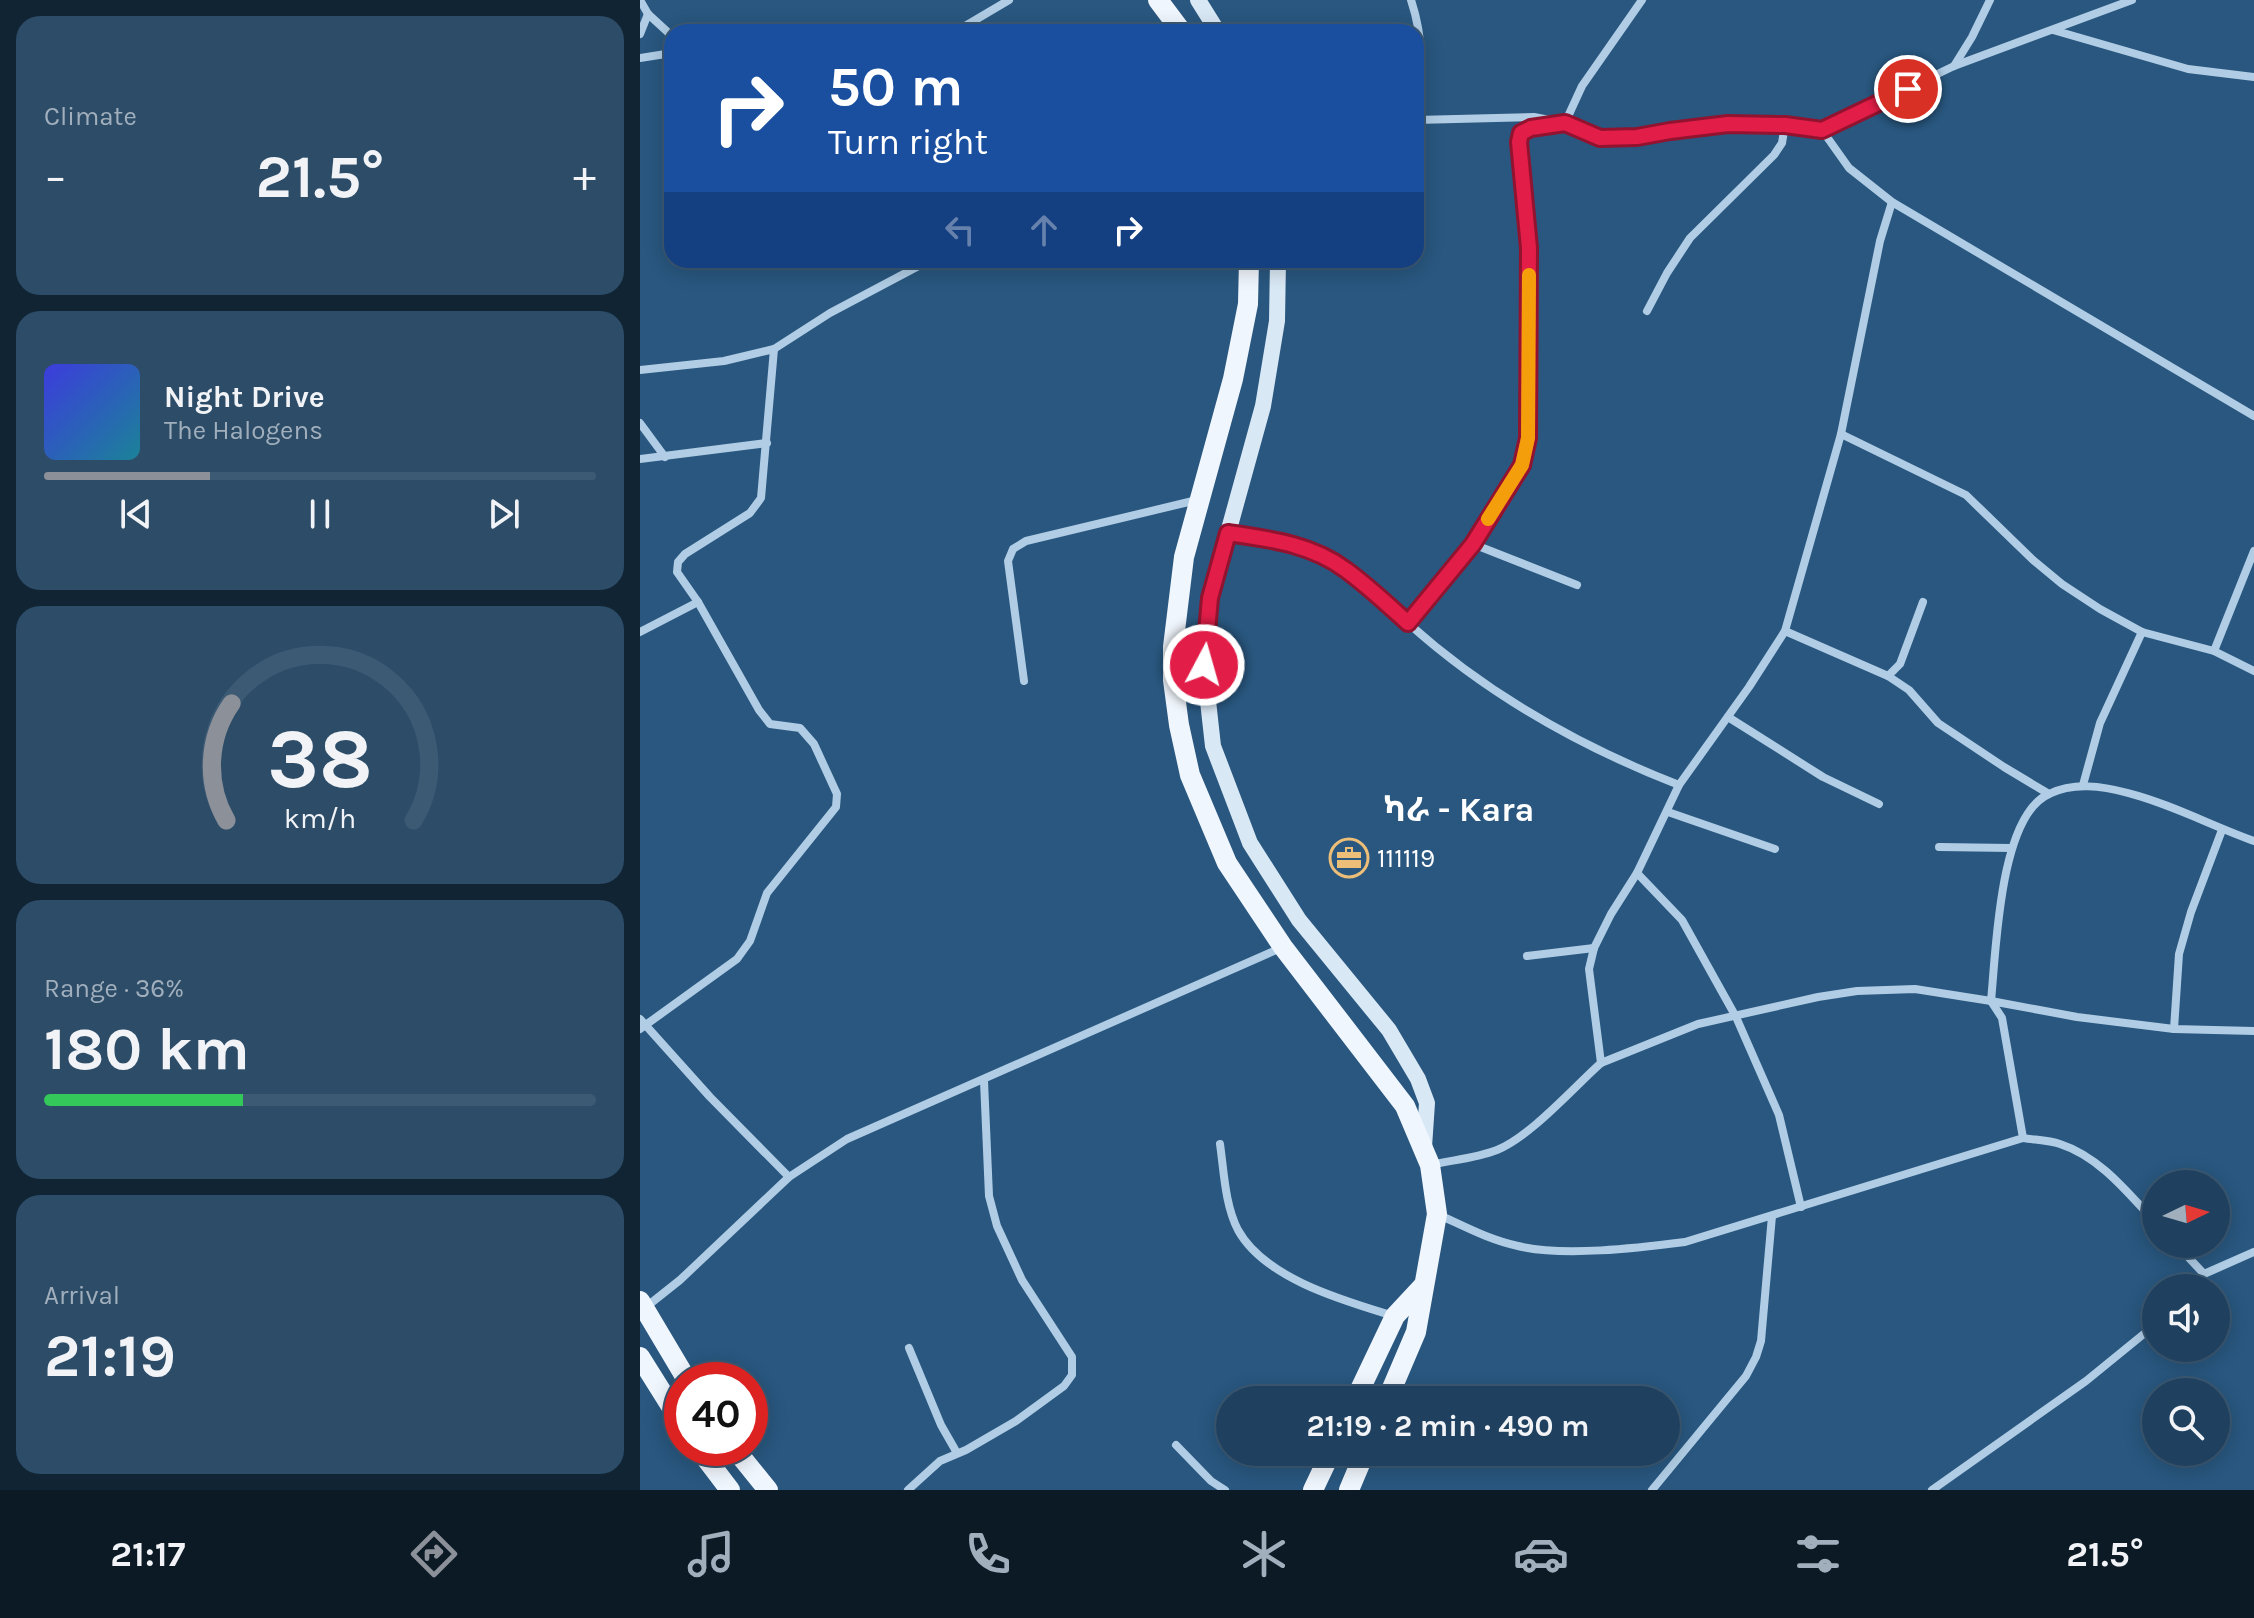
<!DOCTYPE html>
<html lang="en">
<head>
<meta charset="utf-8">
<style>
	body { margin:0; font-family:Karla,"Noto Sans Ethiopic",sans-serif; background:#2c4c68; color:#f1f3f6; height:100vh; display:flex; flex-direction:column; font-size:30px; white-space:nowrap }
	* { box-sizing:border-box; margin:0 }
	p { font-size:26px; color:#a1afbd }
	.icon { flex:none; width:44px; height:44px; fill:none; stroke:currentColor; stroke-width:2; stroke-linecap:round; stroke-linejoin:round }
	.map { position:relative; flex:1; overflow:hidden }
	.side { display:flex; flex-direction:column; gap:16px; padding:16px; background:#112434; width:640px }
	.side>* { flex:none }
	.top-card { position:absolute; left:24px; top:24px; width:760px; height:244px; border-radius:24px; box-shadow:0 4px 20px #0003,0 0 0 2px #3c5a74; background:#1a4fa0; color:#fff; overflow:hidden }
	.needle { width:52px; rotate:85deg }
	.buttons { position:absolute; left:1502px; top:1170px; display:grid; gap:16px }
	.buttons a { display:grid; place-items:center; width:88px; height:88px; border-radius:50%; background:#1f415f; box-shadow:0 4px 20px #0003,0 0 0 2px #3c5a74; font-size:40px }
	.speed { position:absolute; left:24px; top:1362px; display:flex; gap:16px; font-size:40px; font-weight:700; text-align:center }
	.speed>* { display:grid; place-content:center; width:104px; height:104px; border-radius:50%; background:#1f415f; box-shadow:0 4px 20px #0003,0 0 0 2px #3c5a74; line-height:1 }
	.speed .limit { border:12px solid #d22; background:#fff; color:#111 }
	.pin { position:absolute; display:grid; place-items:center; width:68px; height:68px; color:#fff; margin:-34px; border:4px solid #fff; border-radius:50%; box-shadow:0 2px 8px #0007 }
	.me { position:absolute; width:88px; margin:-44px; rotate:6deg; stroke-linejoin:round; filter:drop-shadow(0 0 6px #0008) }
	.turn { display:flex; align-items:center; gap:28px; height:168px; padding:0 32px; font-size:36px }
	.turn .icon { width:104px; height:104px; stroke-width:2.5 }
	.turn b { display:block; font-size:56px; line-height:68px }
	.lanes { display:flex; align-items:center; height:76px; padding:0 32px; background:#0003; justify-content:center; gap:40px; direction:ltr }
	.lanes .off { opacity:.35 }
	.big { font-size:60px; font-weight:700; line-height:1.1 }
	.side .widget { flex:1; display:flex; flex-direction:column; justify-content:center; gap:12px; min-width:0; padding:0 28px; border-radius:24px; background:#2c4c68 }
	.side .dial { align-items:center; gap:0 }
	.dial svg { height:208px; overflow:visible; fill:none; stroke:#3c5a74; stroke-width:7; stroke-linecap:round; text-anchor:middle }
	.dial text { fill:#f1f3f6; stroke:none }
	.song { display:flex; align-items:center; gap:24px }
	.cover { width:96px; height:96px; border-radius:12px; background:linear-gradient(135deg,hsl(240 70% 55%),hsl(190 70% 35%)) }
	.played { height:8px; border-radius:4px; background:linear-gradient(90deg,#8c9099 30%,#3c5a74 30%) }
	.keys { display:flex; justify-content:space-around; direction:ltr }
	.heat { display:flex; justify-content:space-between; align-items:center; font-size:44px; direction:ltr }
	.charge { height:12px; border-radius:6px; background:linear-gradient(90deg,#34c759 36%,#3c5a74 0) }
	.trip { position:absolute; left:576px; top:1386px; width:464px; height:80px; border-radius:40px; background:#1f415f; box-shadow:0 4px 20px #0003,0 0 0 2px #3c5a74; font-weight:700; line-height:80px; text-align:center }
	.tabs { display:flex; height:128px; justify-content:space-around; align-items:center; background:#0c1a26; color:#a1afbd }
	.tabs .icon { width:56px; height:56px }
	.tabs .on { color:#8c9099 }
	.tabs b { font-size:36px; color:#f1f3f6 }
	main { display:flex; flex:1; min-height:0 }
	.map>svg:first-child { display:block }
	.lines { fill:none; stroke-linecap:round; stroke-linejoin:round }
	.street { stroke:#b0cde5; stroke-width:8 }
	.secondary { stroke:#d9e8f5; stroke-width:16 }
	.primary { stroke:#f0f6fd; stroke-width:20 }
	.route-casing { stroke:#92132f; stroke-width:20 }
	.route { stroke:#e11d48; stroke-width:14 }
	.slow { stroke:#f59e0b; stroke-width:14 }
	.labels { text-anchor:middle; stroke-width:8; stroke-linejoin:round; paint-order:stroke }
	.poi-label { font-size:26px; fill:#fff; stroke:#29577f; text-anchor:start }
	.district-label { font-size:34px; font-weight:bold; fill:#fff; stroke:#29577f }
</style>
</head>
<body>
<main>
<section class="side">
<div class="widget"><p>Climate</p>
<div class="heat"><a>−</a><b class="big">21.5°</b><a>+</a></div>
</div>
<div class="widget">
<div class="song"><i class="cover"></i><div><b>Night Drive</b><p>The Halogens</p></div></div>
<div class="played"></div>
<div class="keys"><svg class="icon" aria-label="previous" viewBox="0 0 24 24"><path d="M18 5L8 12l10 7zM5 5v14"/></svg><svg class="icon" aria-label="pause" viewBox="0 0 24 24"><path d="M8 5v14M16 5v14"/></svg><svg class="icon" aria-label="next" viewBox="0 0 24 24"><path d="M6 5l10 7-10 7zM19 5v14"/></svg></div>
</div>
<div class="widget dial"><svg viewBox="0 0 100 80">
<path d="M14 69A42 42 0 1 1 86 69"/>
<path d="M14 69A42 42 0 0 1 16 24" stroke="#8c9099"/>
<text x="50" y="56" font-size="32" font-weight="700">38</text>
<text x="50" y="72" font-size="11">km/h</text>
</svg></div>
<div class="widget"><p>Range · 36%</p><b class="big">180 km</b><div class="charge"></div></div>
<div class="widget"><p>Arrival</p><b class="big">21:19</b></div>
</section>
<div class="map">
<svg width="1614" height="1490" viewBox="0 0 1614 1490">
	<rect width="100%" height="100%" fill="#29577f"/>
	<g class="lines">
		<g class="street">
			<polyline points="0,0 8,14 32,36"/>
			<path d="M771 0C783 36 785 80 776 117"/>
			<polyline points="1413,30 1548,69 1614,77"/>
			<polyline points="315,32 369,0"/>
			<polyline points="0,34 8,14"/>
			<polyline points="0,58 32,53"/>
			<polyline points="1314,66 1332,37 1350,0"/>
			<polyline points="776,120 894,117 925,123 960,138 997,137 1030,131 1088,124 1145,125 1182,130 1314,66 1492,0"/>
			<polyline points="1182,130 1209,168 1252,202 1614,416"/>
			<polyline points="1007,311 1027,273 1050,238 1134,155 1142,143 1145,125"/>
			<polyline points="0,370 84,361 134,349"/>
			<polyline points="0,423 25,457"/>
			<polyline points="1201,434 1326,495 1393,560 1422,584 1460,609 1502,632 1574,651"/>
			<polyline points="0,459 127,443"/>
			<path d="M588 533C613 536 638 539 662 547 704 560 736 595 768 623L833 544 882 465 888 438 889 248 879 142 881 133 891 128 925 123 942 86 1002 0"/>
			<polyline points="833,544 937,585"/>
			<polyline points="1614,551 1574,651 1614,671"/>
			<path d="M768 623C847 694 941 747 1039 785"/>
			<polyline points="1145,631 1248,676 1269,690 1298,723 1364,767 1409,794"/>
			<polyline points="0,632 58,602"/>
			<polyline points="1248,676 1260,664 1283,602"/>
			<polyline points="384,681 368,561 373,549 386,541 557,500"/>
			<polyline points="1088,717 1183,777 1239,804"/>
			<polyline points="1443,785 1460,723 1502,632"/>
			<polyline points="1028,812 1135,849"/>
			<polyline points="1299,847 1371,848"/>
			<polyline points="997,873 1042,920 1096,1017 1139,1115 1161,1207"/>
			<polyline points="887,956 954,948"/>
			<polyline points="1351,1001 1437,1017 1534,1029 1614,1031"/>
			<polyline points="0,1019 70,1097 149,1177"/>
			<polyline points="0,1029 97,959 110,941 127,893 196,807 197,794 174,744 160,728 130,724 119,710 58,602 37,572 38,562 45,554 110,513 121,498 134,349 190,313 290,260"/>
			<polyline points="1534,1029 1539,954 1551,912 1582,830"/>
			<path d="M961 1063 1058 1024 1178 997 1217 991 1275 989 1351 1001C1356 952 1359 816 1409 794 1434 782 1462 786 1488 793 1531 804 1572 826 1614 841"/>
			<path d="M1383 1138C1395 1140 1408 1140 1420 1144 1460 1157 1488 1193 1516 1223"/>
			<path d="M580 1144C584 1172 585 1205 598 1230 625 1279 705 1301 754 1316"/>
			<path d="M790 1165C812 1160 837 1158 857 1150 891 1136 933 1088 961 1063L949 969 954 948 971 914 997 873 1039 785 1109 687 1145 631 1201 434 1240 241 1252 202"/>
			<path d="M797 1214C824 1226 849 1240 878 1246 923 1257 998 1248 1045 1242L1383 1138 1362 1018 1351 1001"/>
			<polyline points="1536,1244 1564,1274 1614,1252"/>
			<polyline points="1551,1288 1564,1274"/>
			<polyline points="6,1307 40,1280 149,1177 207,1139 643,947"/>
			<polyline points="269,1348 301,1425 317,1453"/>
			<polyline points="536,1445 571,1481 585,1490"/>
			<polyline points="268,1490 300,1461 326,1450 376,1421 424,1386 432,1375 432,1357 382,1280 357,1226 349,1196 344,1081"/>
			<polyline points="1012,1490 1106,1376 1116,1357 1121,1341 1132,1216"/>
			<polyline points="1292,1490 1446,1381 1516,1324"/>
		</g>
		<g class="secondary">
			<polyline points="558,0 578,32"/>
			<polyline points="638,260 637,321 623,406 570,598 564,665 573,746 610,843 659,920 749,1030 778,1079 787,1103 784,1147"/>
		</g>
		<g class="primary">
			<polyline points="518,0 542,32"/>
			<polyline points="609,260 608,304 593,379 544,557 533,647 533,680 539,725 550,775 587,863 643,947 765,1106 790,1165 797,1214 776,1332 747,1400"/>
			<polyline points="0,1301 47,1380"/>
			<polyline points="0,1357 42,1424"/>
			<polyline points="715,1400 755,1316 782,1287"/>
			<polyline points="58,1448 90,1490"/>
			<polyline points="94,1448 128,1490"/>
			<polyline points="673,1490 691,1452"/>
			<polyline points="709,1490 725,1452"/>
		</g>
	</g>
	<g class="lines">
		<g class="route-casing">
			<path id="route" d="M564 665 570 598 588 533C629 539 672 544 706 570 728 586 748 605 768 623L833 544 882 465 888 438 889 248 879 142 881 133 891 128 925 123 960 138 997 137 1030 131 1088 124 1145 125 1182 130 1268 89"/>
		</g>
		<use href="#route" class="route"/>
		<polyline class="slow" points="848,519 882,465 888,438 889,275"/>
	</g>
	<defs>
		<g id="office-ring" transform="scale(2)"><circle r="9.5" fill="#29577f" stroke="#ecbe77" stroke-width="1.5"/><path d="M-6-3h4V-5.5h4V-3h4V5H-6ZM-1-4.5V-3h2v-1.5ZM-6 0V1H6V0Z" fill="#ecbe77"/></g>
	</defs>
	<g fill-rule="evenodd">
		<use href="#office-ring" x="709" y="858"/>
	</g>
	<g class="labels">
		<g class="poi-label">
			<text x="737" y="867">111119</text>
		</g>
		<g class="district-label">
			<text x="819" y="821">ካራ - Kara</text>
		</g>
	</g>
</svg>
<div class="buttons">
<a><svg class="needle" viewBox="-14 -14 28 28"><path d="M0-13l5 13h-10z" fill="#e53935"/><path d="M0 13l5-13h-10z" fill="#a1afbd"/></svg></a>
<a><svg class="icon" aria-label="sound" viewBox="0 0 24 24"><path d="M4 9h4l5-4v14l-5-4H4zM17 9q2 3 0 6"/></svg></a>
<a><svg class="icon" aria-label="search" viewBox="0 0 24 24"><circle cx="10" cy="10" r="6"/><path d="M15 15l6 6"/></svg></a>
</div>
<div class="speed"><div class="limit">40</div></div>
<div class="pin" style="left:1268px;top:89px;background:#d93025"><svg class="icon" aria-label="arrive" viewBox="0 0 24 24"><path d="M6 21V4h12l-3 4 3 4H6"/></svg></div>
<svg class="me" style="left:564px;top:665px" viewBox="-20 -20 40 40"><circle r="17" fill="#e11d48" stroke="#fff" stroke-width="3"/><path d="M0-11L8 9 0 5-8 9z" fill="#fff"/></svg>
<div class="trip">21:19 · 2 min · 490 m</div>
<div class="top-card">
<div class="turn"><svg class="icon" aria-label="right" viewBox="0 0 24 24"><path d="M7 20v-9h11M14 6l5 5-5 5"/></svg><div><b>50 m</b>Turn right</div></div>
<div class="lanes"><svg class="icon off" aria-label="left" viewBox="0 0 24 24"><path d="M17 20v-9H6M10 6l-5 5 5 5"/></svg><svg class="icon off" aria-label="ahead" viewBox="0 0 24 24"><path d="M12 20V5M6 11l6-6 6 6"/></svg><svg class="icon" aria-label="right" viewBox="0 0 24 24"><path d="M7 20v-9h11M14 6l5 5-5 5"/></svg></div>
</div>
</div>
</main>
<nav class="tabs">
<b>21:17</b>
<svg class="icon on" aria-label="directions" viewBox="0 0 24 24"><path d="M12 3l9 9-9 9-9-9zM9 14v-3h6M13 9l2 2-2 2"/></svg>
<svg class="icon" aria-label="music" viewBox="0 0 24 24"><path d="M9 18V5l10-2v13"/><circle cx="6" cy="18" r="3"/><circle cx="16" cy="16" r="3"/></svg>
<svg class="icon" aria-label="phone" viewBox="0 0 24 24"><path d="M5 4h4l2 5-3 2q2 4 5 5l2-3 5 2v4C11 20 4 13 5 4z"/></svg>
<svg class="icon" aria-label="climate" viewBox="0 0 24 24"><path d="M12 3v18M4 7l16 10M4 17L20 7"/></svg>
<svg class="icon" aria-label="car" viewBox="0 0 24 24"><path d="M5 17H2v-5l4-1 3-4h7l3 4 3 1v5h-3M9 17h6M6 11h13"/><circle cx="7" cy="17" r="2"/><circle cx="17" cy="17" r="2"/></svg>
<svg class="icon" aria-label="filters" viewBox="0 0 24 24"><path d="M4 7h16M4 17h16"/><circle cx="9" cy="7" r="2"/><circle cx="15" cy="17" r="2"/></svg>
<b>21.5°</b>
</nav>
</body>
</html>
